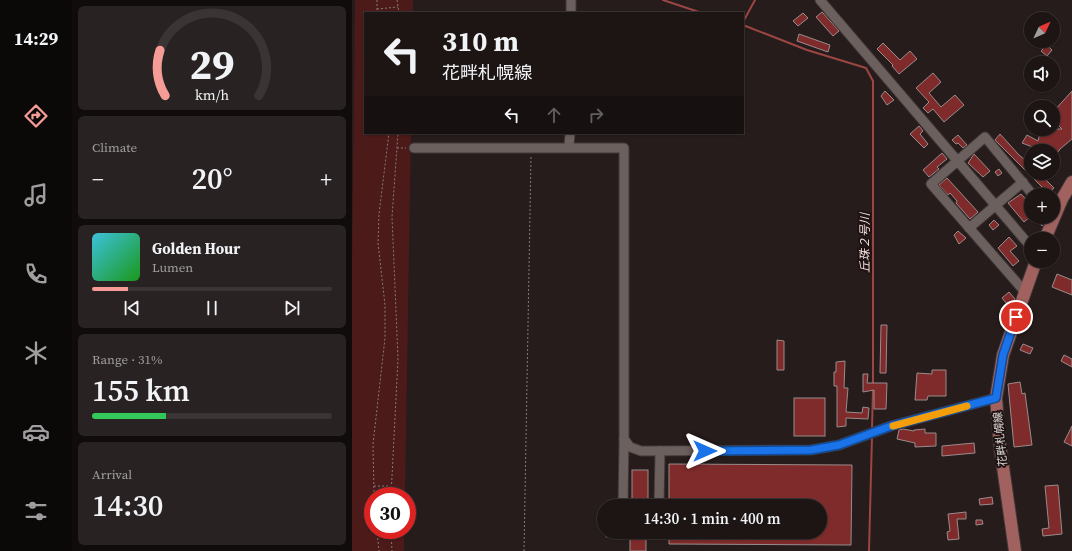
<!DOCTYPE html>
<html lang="en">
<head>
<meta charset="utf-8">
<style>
	body { margin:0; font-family:"Source Serif 4","Noto Sans JP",serif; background:#292222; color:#f1f3f6; height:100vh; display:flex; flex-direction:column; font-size:15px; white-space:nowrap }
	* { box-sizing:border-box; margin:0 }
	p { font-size:13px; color:#a09fa0 }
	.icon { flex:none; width:22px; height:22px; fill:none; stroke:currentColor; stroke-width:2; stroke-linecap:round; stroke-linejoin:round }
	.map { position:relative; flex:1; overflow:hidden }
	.drawer { display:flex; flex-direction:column; gap:6px; padding:6px; background:#0f0c0b; width:280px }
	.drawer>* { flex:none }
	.top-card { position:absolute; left:12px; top:12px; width:380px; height:122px; border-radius:0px; box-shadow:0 1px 3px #0004,0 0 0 1px #3a3434; background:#1c1514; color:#f1f3f6; overflow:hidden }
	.needle { width:26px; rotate:46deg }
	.fabs { position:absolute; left:672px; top:12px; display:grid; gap:8px }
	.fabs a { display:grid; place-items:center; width:36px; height:36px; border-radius:50%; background:#1c1514; box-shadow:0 1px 3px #0004,0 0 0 1px #3a3434; font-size:20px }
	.speed { position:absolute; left:12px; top:487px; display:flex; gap:8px; font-size:20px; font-weight:700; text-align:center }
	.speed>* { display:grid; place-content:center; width:52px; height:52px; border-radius:50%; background:#1c1514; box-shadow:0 1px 3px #0004,0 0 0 1px #3a3434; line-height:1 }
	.speed .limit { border:6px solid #d22; background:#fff; color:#111 }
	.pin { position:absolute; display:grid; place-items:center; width:34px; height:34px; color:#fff; margin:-17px; border:2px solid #fff; border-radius:50%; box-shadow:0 1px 4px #0007 }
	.me { position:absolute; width:44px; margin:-22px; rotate:90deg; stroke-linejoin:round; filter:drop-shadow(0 0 3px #0008) }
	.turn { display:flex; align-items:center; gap:14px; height:84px; padding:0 12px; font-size:18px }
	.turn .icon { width:52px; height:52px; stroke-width:2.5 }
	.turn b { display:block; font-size:28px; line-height:34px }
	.lanes { display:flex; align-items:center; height:38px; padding:0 12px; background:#0003; justify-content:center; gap:20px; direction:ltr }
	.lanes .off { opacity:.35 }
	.big { font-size:30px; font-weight:600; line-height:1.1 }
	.drawer .tile { flex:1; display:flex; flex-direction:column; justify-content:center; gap:6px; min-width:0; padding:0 14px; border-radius:6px; background:#292222 }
	.drawer .dial { align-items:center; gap:0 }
	.dial svg { height:104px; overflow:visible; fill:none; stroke:#3a3434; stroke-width:7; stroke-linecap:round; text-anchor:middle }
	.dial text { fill:#f1f3f6; stroke:none }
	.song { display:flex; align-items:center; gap:12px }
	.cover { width:48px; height:48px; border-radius:6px; background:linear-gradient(135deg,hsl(190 70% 55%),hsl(120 70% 35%)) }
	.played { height:4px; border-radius:2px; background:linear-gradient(90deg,#f59c96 15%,#3a3434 15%) }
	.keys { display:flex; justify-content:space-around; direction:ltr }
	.heat { display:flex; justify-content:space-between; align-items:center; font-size:22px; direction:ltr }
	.charge { height:6px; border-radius:3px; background:linear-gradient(90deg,#34c759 31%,#3a3434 0) }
	.trip { position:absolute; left:245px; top:499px; width:230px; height:40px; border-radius:20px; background:#1c1514; box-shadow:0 1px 3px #0004,0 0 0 1px #3a3434; font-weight:600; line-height:40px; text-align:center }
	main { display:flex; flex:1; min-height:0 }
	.tab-bar { display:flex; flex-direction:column; width:72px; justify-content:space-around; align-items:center; background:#0b0808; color:#a09fa0 }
	.tab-bar .icon { width:28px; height:28px }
	.tab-bar .current { color:#f59c96 }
	.tab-bar b { font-size:18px; color:#f1f3f6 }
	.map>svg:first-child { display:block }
	.green { fill:#4c1a19 }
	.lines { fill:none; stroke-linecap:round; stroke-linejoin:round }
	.stream { stroke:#9c4643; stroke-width:2 }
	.building { fill:#7f2b2b; stroke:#998c8b }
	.minor-casing { stroke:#413838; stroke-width:11 }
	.major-casing { stroke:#413838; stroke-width:14 }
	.path { stroke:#847b7a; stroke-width:1; stroke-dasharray:2 2; stroke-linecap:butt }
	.minor { stroke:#6c605e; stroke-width:9 }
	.major { stroke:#a1625f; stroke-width:12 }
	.route-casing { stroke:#114b97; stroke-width:10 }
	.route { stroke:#1a73e8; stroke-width:7 }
	.slow { stroke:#f59e0b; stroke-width:7 }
	.labels { text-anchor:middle; stroke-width:4; stroke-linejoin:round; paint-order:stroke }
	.street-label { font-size:11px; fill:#e0d8d7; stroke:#1c1312 }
	.water-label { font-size:12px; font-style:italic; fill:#f4dad8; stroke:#1c1312 }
</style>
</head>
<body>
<main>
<nav class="tab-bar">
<b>14:29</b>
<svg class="icon current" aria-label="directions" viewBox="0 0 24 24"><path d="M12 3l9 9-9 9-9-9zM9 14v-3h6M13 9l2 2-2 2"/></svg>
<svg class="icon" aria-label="music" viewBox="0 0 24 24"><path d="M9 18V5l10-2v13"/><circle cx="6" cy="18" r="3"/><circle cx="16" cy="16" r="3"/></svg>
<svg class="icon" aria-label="phone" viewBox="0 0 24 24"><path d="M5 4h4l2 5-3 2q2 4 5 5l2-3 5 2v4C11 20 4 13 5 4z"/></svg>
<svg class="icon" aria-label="climate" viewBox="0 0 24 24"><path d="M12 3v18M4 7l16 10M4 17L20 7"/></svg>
<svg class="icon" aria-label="car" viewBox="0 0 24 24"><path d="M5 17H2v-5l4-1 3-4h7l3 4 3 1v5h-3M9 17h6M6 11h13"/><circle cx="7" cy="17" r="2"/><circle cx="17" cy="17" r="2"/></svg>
<svg class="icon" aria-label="filters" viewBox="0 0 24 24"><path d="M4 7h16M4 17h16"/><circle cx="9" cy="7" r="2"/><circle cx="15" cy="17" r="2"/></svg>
</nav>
<section class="drawer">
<div class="tile dial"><svg viewBox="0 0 100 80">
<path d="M14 69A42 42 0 1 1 86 69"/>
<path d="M14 69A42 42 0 0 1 10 34" stroke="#f59c96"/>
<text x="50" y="56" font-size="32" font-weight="700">29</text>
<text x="50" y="72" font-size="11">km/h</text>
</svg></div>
<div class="tile"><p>Climate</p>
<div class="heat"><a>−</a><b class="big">20°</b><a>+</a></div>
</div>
<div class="tile">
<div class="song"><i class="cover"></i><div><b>Golden Hour</b><p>Lumen</p></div></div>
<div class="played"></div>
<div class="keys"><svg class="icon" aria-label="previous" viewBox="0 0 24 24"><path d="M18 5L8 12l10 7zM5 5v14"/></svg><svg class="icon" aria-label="pause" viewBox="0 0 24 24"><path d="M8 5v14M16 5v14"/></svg><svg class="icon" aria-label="next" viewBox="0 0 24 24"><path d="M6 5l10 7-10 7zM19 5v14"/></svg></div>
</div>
<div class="tile"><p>Range · 31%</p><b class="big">155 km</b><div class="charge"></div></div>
<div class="tile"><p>Arrival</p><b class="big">14:30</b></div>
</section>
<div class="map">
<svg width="720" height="551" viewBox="0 0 720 551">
	<rect width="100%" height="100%" fill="#261c1b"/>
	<polygon class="green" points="3,0 61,0 61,13 13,13 13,133 59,133 53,496 21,496 21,530 52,530 52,551 0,551 0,264"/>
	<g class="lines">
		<g class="stream">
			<polyline points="311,0 350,13"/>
			<polyline points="391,22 403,0"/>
			<polyline points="391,25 455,50 514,68 521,81 521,384"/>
			<polyline points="520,430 521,388"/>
			<polyline points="517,551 520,436"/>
		</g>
	</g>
	<g class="building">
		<polygon points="470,12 487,31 481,36 464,17"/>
		<polygon points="451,13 456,18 446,26 441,21"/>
		<polygon points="447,34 478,45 476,52 445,41"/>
		<polygon points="531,43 548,60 558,51 565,59 547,74 540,66 541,65 525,49"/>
		<polygon points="695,45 700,50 695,56 689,51"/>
		<polygon points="581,73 589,82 577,93 589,107 603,95 612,105 592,122 581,109 576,113 571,108 577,102 564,88"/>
		<polygon points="533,91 542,100 535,105 529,96"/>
		<polygon points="720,91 720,139 708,149 701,159 701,151 691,151 670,143 675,135 686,141 689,129 710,129 701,120 701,112"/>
		<polygon points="567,126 571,131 568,134 576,144 572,148 558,134"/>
		<polygon points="648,134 667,155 679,165 679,173 687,173 702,188 693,195 687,195 692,189 643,140"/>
		<polygon points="606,135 615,145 611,148 606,143 604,144 600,140"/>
		<polygon points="590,153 595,159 585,167 587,169 577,177 571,170"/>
		<polygon points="622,154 638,171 631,177 616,163"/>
		<polygon points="647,169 650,173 646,176 643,172"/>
		<polygon points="595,178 626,212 618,219 604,203 605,201 598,193 596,195 587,185"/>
		<polygon points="669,194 679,205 679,216 672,222 656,203"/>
		<polygon points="682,217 692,217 694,219 690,226"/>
		<polygon points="642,220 647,225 641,230 637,225"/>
		<polygon points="606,231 614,238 607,244 602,235"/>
		<polygon points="657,237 665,246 658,251 667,261 661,266 646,248"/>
		<polygon points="705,274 720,280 720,295 700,287"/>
		<polygon points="657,292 663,299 659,309 650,298"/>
		<polygon points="529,325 535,325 534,373 528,373"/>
		<polygon points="425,340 432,341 432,370 425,370"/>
		<polygon points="671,344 681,348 678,354 668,350"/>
		<polygon points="712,355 720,359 720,367 709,361"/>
		<polygon points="493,361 492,388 496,388 494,412 510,413 511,407 517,408 516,419 494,418 494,426 485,427 485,386 482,386 482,372 484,372 484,362"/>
		<polygon points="580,370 594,370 594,396 576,396 575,400 563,400 565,373 580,374"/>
		<polygon points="511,374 516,374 515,383 535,383 534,409 522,409 522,390 511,392"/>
		<polygon points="668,382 670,394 673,393 680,445 662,447 656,384"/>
		<rect x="442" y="398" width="31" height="38"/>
		<polygon points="720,426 720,446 712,442"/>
		<polygon points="551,429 562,431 562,430 573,429 573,433 584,433 584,446 563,447 563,443 545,439 547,430"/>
		<polygon points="622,443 623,453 590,456 590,446"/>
		<polygon points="317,464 500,465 499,545 317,544 317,532 468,532 468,506 317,506"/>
		<rect x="280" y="470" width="16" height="32"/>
		<polygon points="706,485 710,534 691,536 690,529 697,528 693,486"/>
		<polygon points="640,497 641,504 628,505 627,499"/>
		<polygon points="614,512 614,519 605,519 607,539 596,540 595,532 598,531 596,514"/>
		<polygon points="624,520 630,520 631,524 624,525"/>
		<polygon points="254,532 298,532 298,537 294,537 294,551 278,551 278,537 254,537"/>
	</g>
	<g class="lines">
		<g class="minor-casing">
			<g id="minor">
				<polyline points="468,0 679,247"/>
				<polyline points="219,13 219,0"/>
				<polyline points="217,146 218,133"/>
				<polyline points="62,148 272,148 272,439 278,447 289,451 459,450 487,445 539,426 644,398"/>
				<polyline points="617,228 671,182"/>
				<polyline points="673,292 579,184 633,137 681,195"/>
				<polyline points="271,506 272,439"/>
				<polyline points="307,506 308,451"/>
			</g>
		</g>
		<g class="major-casing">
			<g id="major">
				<polyline points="693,239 710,199 720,182"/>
				<polyline points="663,551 648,446 644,398 651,355 684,261"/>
			</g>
		</g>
		<g class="path">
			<polyline points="25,0 25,13"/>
			<polyline points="45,0 47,13"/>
			<polyline points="25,9 46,7"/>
			<polyline points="45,148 54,148"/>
			<polyline points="22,486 38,486"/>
			<polyline points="22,496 21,444 33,338 33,305 26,243 27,214 37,133"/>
			<polyline points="39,496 46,359 40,217 46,133"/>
			<polyline points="25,530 27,551"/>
			<polyline points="39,530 40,551"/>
			<polyline points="172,551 179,156"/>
		</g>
		<use href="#minor" class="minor"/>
		<use href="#major" class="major"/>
	</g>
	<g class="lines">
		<g class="route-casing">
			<polyline id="route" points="353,451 459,450 487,445 539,426 644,398 651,355 664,317"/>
		</g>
		<use href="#route" class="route"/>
		<polyline class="slow" points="541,426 615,406"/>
	</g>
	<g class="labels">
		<g class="street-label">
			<text transform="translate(648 439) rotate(-96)" y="4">花畔札幌線</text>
		</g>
		<g class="water-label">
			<text transform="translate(513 243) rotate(-90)" y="4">丘珠２号川</text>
		</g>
	</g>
</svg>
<div class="fabs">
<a><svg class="needle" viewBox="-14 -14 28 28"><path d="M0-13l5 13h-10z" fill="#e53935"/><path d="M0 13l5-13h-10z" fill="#a09fa0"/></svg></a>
<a><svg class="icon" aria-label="sound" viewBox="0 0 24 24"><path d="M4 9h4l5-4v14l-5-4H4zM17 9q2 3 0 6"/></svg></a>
<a><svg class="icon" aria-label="search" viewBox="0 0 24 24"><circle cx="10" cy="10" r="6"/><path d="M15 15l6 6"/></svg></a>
<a><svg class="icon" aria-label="layers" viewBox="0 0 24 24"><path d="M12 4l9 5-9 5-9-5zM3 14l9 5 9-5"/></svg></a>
<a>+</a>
<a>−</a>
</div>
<div class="speed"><div class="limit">30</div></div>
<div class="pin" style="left:664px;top:317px;background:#d93025"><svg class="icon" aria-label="arrive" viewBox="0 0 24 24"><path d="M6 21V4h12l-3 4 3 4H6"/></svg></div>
<svg class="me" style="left:353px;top:451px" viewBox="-20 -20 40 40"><path d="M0-17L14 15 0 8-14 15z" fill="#1a73e8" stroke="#fff" stroke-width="4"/></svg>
<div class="trip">14:30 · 1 min · 400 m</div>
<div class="top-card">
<div class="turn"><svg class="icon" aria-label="left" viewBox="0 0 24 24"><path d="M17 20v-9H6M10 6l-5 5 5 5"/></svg><div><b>310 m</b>花畔札幌線</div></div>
<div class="lanes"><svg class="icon" aria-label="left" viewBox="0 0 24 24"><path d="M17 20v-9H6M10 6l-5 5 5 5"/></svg><svg class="icon off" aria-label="ahead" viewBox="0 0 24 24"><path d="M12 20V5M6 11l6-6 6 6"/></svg><svg class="icon off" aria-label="right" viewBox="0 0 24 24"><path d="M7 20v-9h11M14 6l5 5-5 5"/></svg></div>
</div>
</div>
</main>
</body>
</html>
